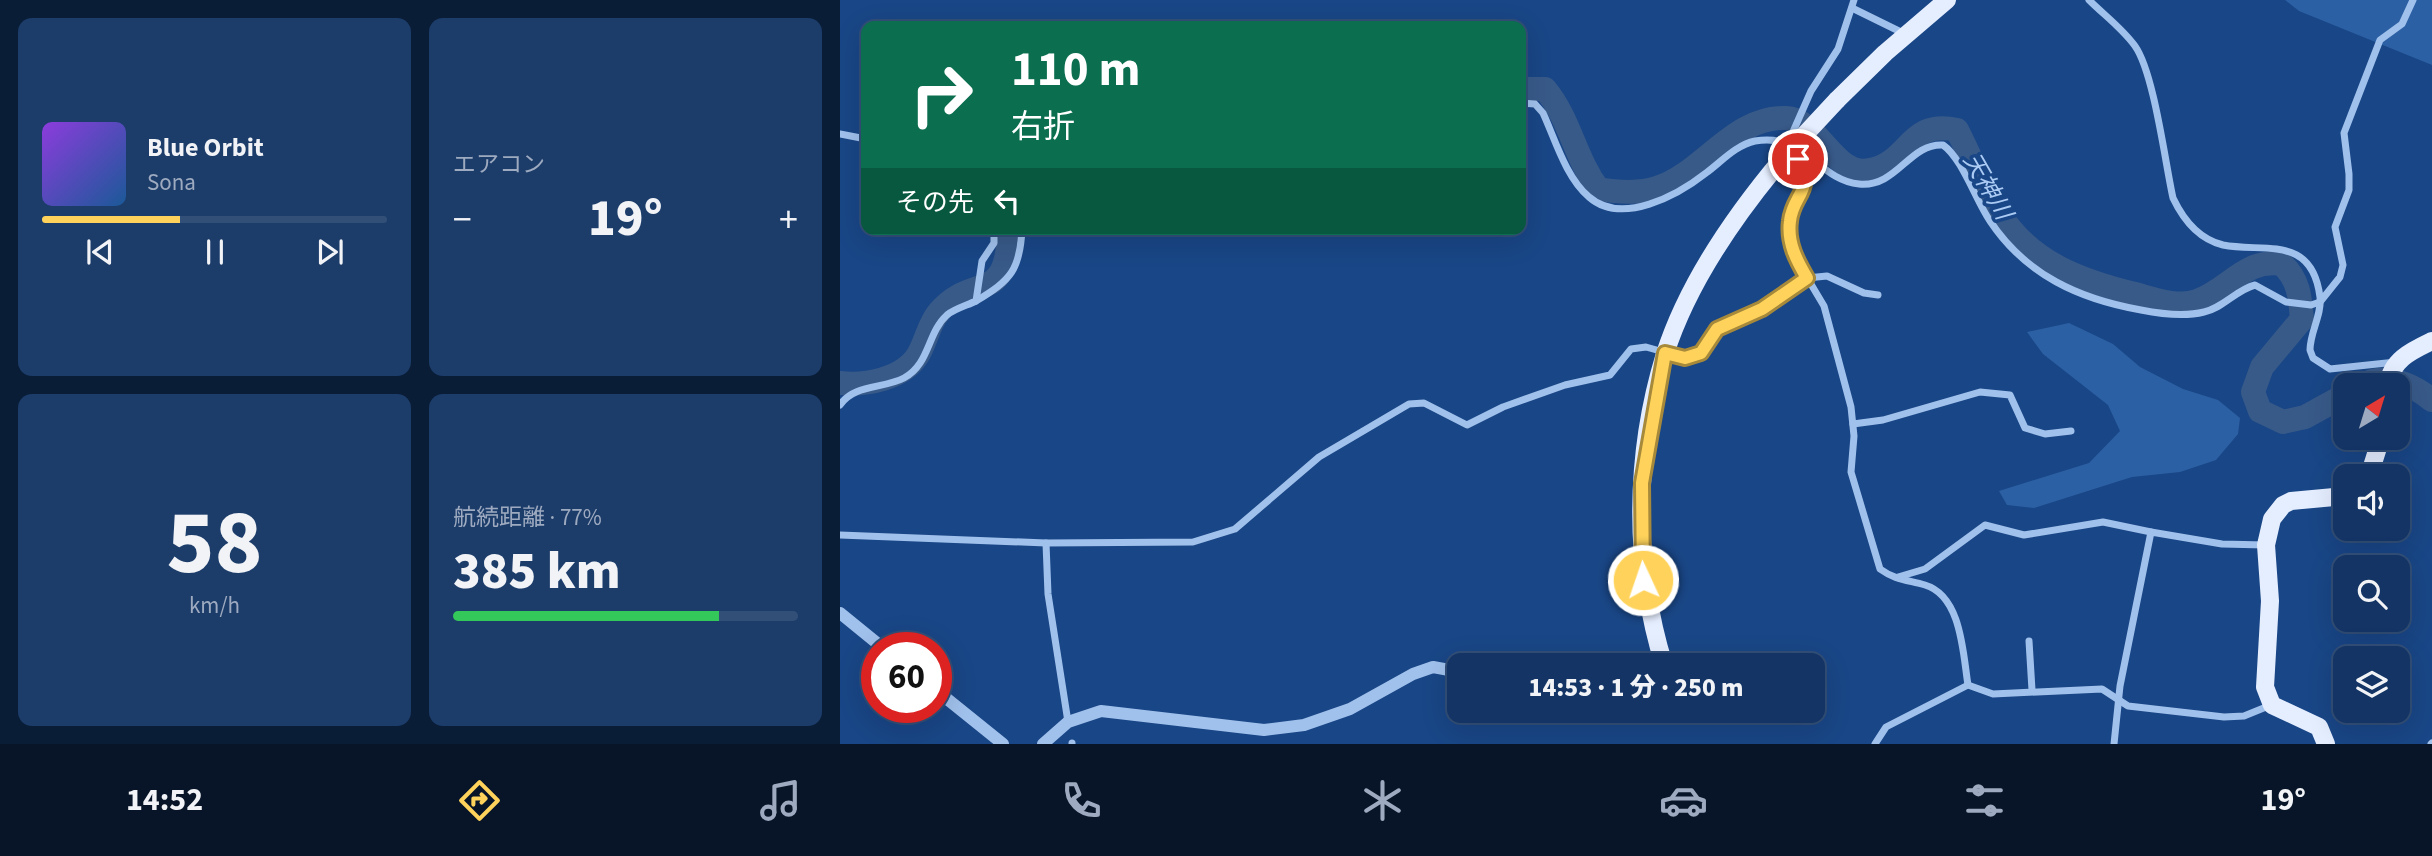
<!DOCTYPE html>
<html lang="ja">
<head>
<meta charset="utf-8">
<style>
	body { margin:0; font-family:"Source Sans 3","Noto Sans JP",sans-serif; background:#1c3c6a; color:#f1f3f6; height:100vh; display:flex; flex-direction:column; font-size:26px; white-space:nowrap }
	* { box-sizing:border-box; margin:0 }
	p { font-size:23px; color:#9daabf }
	.icon { flex:none; width:38px; height:38px; fill:none; stroke:currentColor; stroke-width:2; stroke-linecap:round; stroke-linejoin:round }
	.map { position:relative; flex:1; overflow:hidden }
	.sheet { display:flex; flex-direction:column; gap:18px; padding:18px; background:#0a1d37; width:840px }
	.sheet>* { flex:none }
	.hud { position:absolute; left:21px; top:21px; width:665px; height:214px; border-radius:14px; box-shadow:0 7px 28px #0002,0 0 0 2px #324f78; background:#0b6e4f; color:#fff; overflow:hidden }
	.needle { width:46px; rotate:38deg }
	.tools { position:absolute; left:1493px; top:373px; display:grid; gap:14px }
	.tools a { display:grid; place-items:center; width:77px; height:77px; border-radius:14px; background:#133464; box-shadow:0 7px 28px #0002,0 0 0 2px #324f78; font-size:35px }
	.speed { position:absolute; left:21px; top:632px; display:flex; gap:14px; font-size:35px; font-weight:700; text-align:center }
	.speed>* { display:grid; place-content:center; width:91px; height:91px; border-radius:50%; background:#133464; box-shadow:0 7px 28px #0002,0 0 0 2px #324f78; line-height:1 }
	.speed .limit { border:10px solid #d22; background:#fff; color:#111 }
	.pin { position:absolute; display:grid; place-items:center; width:60px; height:60px; color:#fff; margin:-30px; border:4px solid #fff; border-radius:50%; box-shadow:0 2px 7px #0007 }
	.me { position:absolute; width:77px; margin:-38px; rotate:357deg; stroke-linejoin:round; filter:drop-shadow(0 0 5px #0008) }
	.turn { display:flex; align-items:center; gap:24px; height:147px; padding:0 35px; font-size:32px }
	.turn .icon { width:91px; height:91px; stroke-width:2.5 }
	.turn b { display:block; font-size:49px; line-height:60px }
	.then { display:flex; align-items:center; height:66px; padding:0 35px; background:#0003; gap:14px; font-size:26px }
	.big { font-size:52px; font-weight:800; line-height:1.1 }
	.sheet .card { flex:1; display:flex; flex-direction:column; justify-content:center; gap:10px; min-width:0; padding:0 24px; border-radius:14px; background:#1c3c6a }
	.sheet .dial { align-items:center; gap:0 }
	.dial b { font-size:91px; line-height:1 }
	.song { display:flex; align-items:center; gap:21px }
	.cover { width:84px; height:84px; border-radius:10px; background:linear-gradient(135deg,hsl(270 70% 55%),hsl(210 70% 35%)) }
	.played { height:7px; border-radius:4px; background:linear-gradient(90deg,#ffd35b 40%,#324f78 40%) }
	.keys { display:flex; justify-content:space-around; direction:ltr }
	.heat { display:flex; justify-content:space-between; align-items:center; font-size:38px; direction:ltr }
	.charge { height:10px; border-radius:5px; background:linear-gradient(90deg,#34c759 77%,#324f78 0) }
	.sheet .tiles { flex:1; display:grid; gap:18px; grid-template-columns:repeat(2,1fr) }
	.trip { position:absolute; left:607px; top:653px; width:378px; height:70px; border-radius:14px; background:#133464; box-shadow:0 7px 28px #0002,0 0 0 2px #324f78; font-weight:800; line-height:70px; text-align:center }
	.tabs { display:flex; height:112px; justify-content:space-around; align-items:center; background:#081528; color:#9daabf }
	.tabs .icon { width:49px; height:49px }
	.tabs .selected { color:#ffd35b }
	.tabs b { font-size:32px; color:#f1f3f6 }
	main { display:flex; flex:1; min-height:0 }
	.map>svg:first-child { display:block }
	.green { fill:#2c60a4 }
	.lines { fill:none; stroke-linecap:round; stroke-linejoin:round }
	.river { stroke:#385a89; stroke-width:24 }
	.minor { stroke:#a0c1ec; stroke-width:7 }
	.tertiary { stroke:#a0c1ec; stroke-width:12 }
	.primary { stroke:#e5eeff; stroke-width:18 }
	.primary-bridge { stroke:#e5eeff; stroke-width:18 }
	.route-casing { stroke:#a6893b; stroke-width:18 }
	.route { stroke:#ffd35b; stroke-width:12 }
	.labels { text-anchor:middle; stroke-width:7; stroke-linejoin:round; paint-order:stroke }
	.water-label { font-size:24px; font-style:italic; fill:#abcbf4; stroke:#194686 }
</style>
</head>
<body>
<main>
<section class="sheet">
<div class="tiles">
<div class="card">
<div class="song"><i class="cover"></i><div><b>Blue Orbit</b><p>Sona</p></div></div>
<div class="played"></div>
<div class="keys"><svg class="icon" aria-label="previous" viewBox="0 0 24 24"><path d="M18 5L8 12l10 7zM5 5v14"/></svg><svg class="icon" aria-label="pause" viewBox="0 0 24 24"><path d="M8 5v14M16 5v14"/></svg><svg class="icon" aria-label="next" viewBox="0 0 24 24"><path d="M6 5l10 7-10 7zM19 5v14"/></svg></div>
</div>
<div class="card"><p>エアコン</p>
<div class="heat"><a>−</a><b class="big">19°</b><a>+</a></div>
</div>
<div class="card dial"><b>58</b><p>km/h</p></div>
<div class="card"><p>航続距離 · 77%</p><b class="big">385 km</b><div class="charge"></div></div>
</div>
</section>
<div class="map">
<svg width="1592" height="744" viewBox="0 0 1592 744">
	<rect width="100%" height="100%" fill="#194686"/>
	<g class="green">
		<polygon points="1445,0 1592,0 1592,65 1459,11"/>
		<polygon points="1229,323 1273,344 1300,367 1343,389 1378,400 1400,418 1398,434 1376,460 1340,472 1292,477 1194,508 1167,505 1159,491 1249,463 1280,431 1268,405 1203,354 1187,332"/>
	</g>
	<g class="lines">
		<g class="river">
			<path d="M681 89H705C730 119 735 158 758 189 776 192 799 194 817 188 864 173 893 116 946 118 979 119 994 178 1030 170 1071 162 1068 119 1117 130 1131 157 1142 186 1158 211 1188 262 1241 281 1295 294 1314 299 1338 308 1357 301 1390 289 1405 258 1442 264 1459 280 1460 297 1462 319L1422 367 1413 392 1420 411 1443 422 1465 417 1505 395"/>
			<path d="M0 383C25 386 63 379 78 355 86 342 89 323 99 312 133 272 168 307 169 229"/>
			<path d="M1523 385C1546 372 1573 385 1592 400"/>
		</g>
		<g class="minor">
			<path d="M1014 0 998 49 971 91 952 134 951 146 964 172V191L949 220 953 254 984 306 1011 407 1014 436 1011 472 1040 569C1055 580 1068 580 1085 585 1122 596 1123 655 1128 685"/>
			<path d="M1249 0C1264 15 1282 28 1295 46 1314 73 1325 162 1333 198 1343 219 1358 239 1383 245 1424 253 1472 234 1480 297 1482 315 1470 332 1470 350L1473 358 1490 369 1556 362"/>
			<polyline points="1012,8 1065,34"/>
			<path d="M681 103 695 104 703 113C715 139 726 178 749 197 782 226 838 195 866 173 881 162 896 145 915 141 965 132 978 180 1019 184 1057 188 1069 143 1103 145 1122 158 1136 201 1150 221 1186 275 1239 299 1301 310 1321 314 1344 317 1364 312 1383 308 1396 290 1415 285L1446 302 1471 305 1480 302 1500 277 1503 265 1495 227 1509 190V174L1504 133 1540 40 1562 24 1573 0"/>
			<polyline points="0,134 26,139"/>
			<path d="M136 301C171 280 180 270 182 229"/>
			<path d="M0 405C14 384 43 389 64 378 90 364 87 333 107 315 114 309 128 305 136 301L142 261 154 243V229"/>
			<polyline points="1013,424 1043,420 1140,392 1170,395 1185,428 1205,434 1231,431"/>
			<polyline points="0,535 206,543 353,542 395,529 479,457 569,404 584,403 627,425 663,407 725,385 770,375 791,349 806,347 845,358 861,353 877,329 922,309 967,278 987,276 1024,293 1038,295"/>
			<polyline points="206,543 208,594 228,722"/>
			<polyline points="1058,577 1085,569 1145,525 1184,535 1263,522 1311,532"/>
			<polyline points="1189,641 1192,690"/>
			<polyline points="232,743 232,744"/>
			<polyline points="1035,744 1046,727 1128,685 1153,694 1262,689 1288,706 1384,717 1404,716 1431,705"/>
			<polyline points="1274,744 1280,686 1311,532 1382,544 1425,545"/>
			<polyline points="1591,744 1592,743"/>
		</g>
		<g class="tertiary">
			<polyline points="0,613 43,648"/>
			<polyline points="96,690 163,744"/>
			<polyline points="203,744 228,722 261,711 424,730 464,725 510,709 573,674 593,667 620,672"/>
		</g>
		<g class="primary">
			<polyline points="997,100 1045,53 1107,0"/>
			<path d="M1548 385C1551 360 1571 351 1592 341"/>
			<polyline points="1529,476 1541,438"/>
			<path d="M824 665C793 565 794 455 825 354 848 282 895 215 943 158"/>
			<polyline points="1486,744 1479,727 1432,705 1425,687 1430,601 1426,545 1432,519 1443,505 1451,501 1505,496"/>
		</g>
		<polyline class="primary-bridge" points="943,158 997,100"/>
	</g>
	<g class="lines">
		<g class="route-casing">
			<path id="route" d="M803 580 802 483 825 353 845 358 861 353 877 329 922 309 967 278C957 261 947 243 950 221 953 194 975 191 958 159"/>
		</g>
		<use href="#route" class="route"/>
	</g>
	<g class="labels">
		<g class="water-label">
			<text transform="translate(1148 186) rotate(60)" y="8">天神川</text>
		</g>
	</g>
</svg>
<div class="tools">
<a><svg class="needle" viewBox="-14 -14 28 28"><path d="M0-13l5 13h-10z" fill="#e53935"/><path d="M0 13l5-13h-10z" fill="#9daabf"/></svg></a>
<a><svg class="icon" aria-label="sound" viewBox="0 0 24 24"><path d="M4 9h4l5-4v14l-5-4H4zM17 9q2 3 0 6"/></svg></a>
<a><svg class="icon" aria-label="search" viewBox="0 0 24 24"><circle cx="10" cy="10" r="6"/><path d="M15 15l6 6"/></svg></a>
<a><svg class="icon" aria-label="layers" viewBox="0 0 24 24"><path d="M12 4l9 5-9 5-9-5zM3 14l9 5 9-5"/></svg></a>
</div>
<div class="speed"><div class="limit">60</div></div>
<div class="pin" style="left:958px;top:159px;background:#d93025"><svg class="icon" aria-label="arrive" viewBox="0 0 24 24"><path d="M6 21V4h12l-3 4 3 4H6"/></svg></div>
<svg class="me" style="left:803px;top:580px" viewBox="-20 -20 40 40"><circle r="17" fill="#ffd35b" stroke="#fff" stroke-width="3"/><path d="M0-11L8 9 0 5-8 9z" fill="#fff"/></svg>
<div class="trip">14:53 · 1 分 · 250 m</div>
<div class="hud">
<div class="turn"><svg class="icon" aria-label="right" viewBox="0 0 24 24"><path d="M7 20v-9h11M14 6l5 5-5 5"/></svg><div><b>110 m</b>右折</div></div>
<div class="then">その先<svg class="icon" aria-label="left" viewBox="0 0 24 24"><path d="M17 20v-9H6M10 6l-5 5 5 5"/></svg></div>
</div>
</div>
</main>
<nav class="tabs">
<b>14:52</b>
<svg class="icon selected" aria-label="directions" viewBox="0 0 24 24"><path d="M12 3l9 9-9 9-9-9zM9 14v-3h6M13 9l2 2-2 2"/></svg>
<svg class="icon" aria-label="music" viewBox="0 0 24 24"><path d="M9 18V5l10-2v13"/><circle cx="6" cy="18" r="3"/><circle cx="16" cy="16" r="3"/></svg>
<svg class="icon" aria-label="phone" viewBox="0 0 24 24"><path d="M5 4h4l2 5-3 2q2 4 5 5l2-3 5 2v4C11 20 4 13 5 4z"/></svg>
<svg class="icon" aria-label="climate" viewBox="0 0 24 24"><path d="M12 3v18M4 7l16 10M4 17L20 7"/></svg>
<svg class="icon" aria-label="car" viewBox="0 0 24 24"><path d="M5 17H2v-5l4-1 3-4h7l3 4 3 1v5h-3M9 17h6M6 11h13"/><circle cx="7" cy="17" r="2"/><circle cx="17" cy="17" r="2"/></svg>
<svg class="icon" aria-label="filters" viewBox="0 0 24 24"><path d="M4 7h16M4 17h16"/><circle cx="9" cy="7" r="2"/><circle cx="15" cy="17" r="2"/></svg>
<b>19°</b>
</nav>
</body>
</html>
